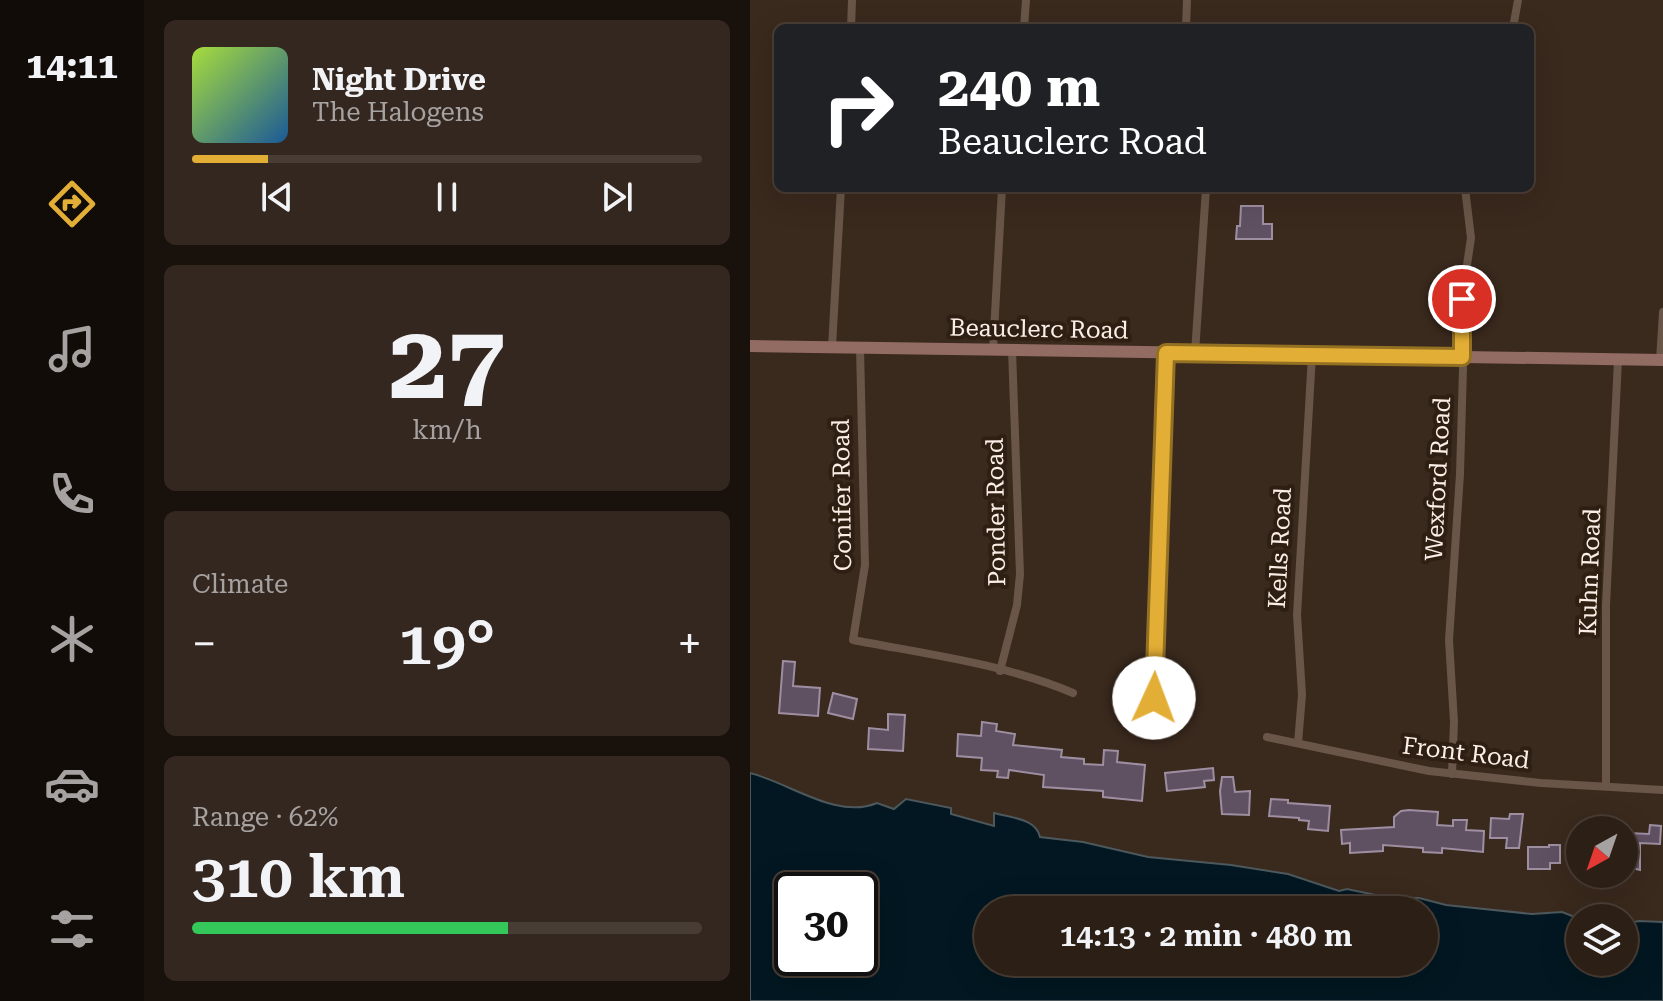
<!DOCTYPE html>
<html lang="en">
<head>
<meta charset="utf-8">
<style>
	body { margin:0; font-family:"Roboto Serif",serif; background:#34271f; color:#f1f3f6; height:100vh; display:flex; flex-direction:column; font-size:30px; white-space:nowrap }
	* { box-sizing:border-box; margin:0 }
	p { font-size:26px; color:#a6a2a1 }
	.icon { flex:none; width:44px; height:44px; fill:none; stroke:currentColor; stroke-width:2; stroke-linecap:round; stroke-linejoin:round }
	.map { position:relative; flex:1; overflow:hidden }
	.panel { display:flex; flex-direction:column; gap:20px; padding:20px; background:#18110c; width:606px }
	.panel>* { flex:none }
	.top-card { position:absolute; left:24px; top:24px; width:760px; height:168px; border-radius:12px; box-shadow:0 8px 32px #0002,0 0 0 2px #483d35; background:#202124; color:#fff; overflow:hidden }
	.needle { width:52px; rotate:220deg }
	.tools { position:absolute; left:816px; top:816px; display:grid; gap:16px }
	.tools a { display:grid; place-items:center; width:72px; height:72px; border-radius:50%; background:#2c1f16; box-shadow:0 8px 32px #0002,0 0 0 2px #483d35; font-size:40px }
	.speed { position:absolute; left:24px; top:872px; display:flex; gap:16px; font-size:40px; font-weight:700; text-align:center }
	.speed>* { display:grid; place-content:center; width:104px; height:104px; border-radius:50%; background:#2c1f16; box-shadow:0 8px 32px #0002,0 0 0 2px #483d35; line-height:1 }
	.speed .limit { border:4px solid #111; border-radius:12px; background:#fff; color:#111 }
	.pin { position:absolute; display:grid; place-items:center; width:68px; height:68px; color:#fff; margin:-34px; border:4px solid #fff; border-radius:50%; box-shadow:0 2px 8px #0007 }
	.me { position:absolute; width:88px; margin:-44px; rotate:2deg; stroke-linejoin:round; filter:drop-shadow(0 0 6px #0008) }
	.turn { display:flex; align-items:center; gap:28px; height:168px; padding:0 32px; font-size:36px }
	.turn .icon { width:104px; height:104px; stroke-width:2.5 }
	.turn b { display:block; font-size:56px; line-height:68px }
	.big { font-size:60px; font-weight:600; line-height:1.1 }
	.panel .tile { flex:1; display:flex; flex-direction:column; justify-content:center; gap:12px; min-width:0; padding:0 28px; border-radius:12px; background:#34271f }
	.panel .dial { align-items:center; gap:0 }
	.dial b { font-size:104px; line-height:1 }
	.song { display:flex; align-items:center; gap:24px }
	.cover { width:96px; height:96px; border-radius:12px; background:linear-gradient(135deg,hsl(80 70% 55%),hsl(210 70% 35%)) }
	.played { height:8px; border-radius:4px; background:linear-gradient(90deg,#e3ae35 15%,#483d35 15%) }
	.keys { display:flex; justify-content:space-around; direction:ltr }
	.heat { display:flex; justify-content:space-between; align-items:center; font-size:44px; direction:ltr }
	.charge { height:12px; border-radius:6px; background:linear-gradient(90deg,#34c759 62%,#483d35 0) }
	.trip { position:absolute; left:224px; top:896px; width:464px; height:80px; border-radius:40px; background:#2c1f16; box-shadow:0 8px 32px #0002,0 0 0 2px #483d35; font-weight:600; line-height:80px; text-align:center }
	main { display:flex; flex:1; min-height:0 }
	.tab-bar { display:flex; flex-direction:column; width:144px; justify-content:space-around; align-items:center; background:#120c09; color:#a6a2a1 }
	.tab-bar .icon { width:56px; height:56px }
	.tab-bar .selected { color:#e3ae35 }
	.tab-bar b { font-size:36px; color:#f1f3f6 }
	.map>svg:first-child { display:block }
	.water { fill:#021721; stroke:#4c585c; stroke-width:2; fill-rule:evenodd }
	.building { fill:#5f5062; stroke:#9e8ea1; stroke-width:2 }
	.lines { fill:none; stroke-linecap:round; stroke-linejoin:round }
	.street { stroke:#695648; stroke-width:8 }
	.secondary { stroke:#926b62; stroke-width:12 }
	.route-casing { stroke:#947122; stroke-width:20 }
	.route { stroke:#e3ae35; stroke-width:14 }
	.labels { text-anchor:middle; stroke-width:8; stroke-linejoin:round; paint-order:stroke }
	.street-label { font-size:24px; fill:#faeee6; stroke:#2f1f13 }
</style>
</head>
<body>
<main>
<nav class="tab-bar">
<b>14:11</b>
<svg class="icon selected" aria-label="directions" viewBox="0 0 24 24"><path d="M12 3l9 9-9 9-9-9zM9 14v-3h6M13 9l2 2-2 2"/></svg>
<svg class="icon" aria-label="music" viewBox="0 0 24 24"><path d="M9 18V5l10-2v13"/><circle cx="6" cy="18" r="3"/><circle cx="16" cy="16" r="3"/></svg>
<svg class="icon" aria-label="phone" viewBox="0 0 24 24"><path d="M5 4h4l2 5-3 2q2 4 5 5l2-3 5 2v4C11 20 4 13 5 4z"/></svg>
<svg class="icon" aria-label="climate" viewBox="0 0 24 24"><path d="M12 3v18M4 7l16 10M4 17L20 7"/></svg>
<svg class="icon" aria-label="car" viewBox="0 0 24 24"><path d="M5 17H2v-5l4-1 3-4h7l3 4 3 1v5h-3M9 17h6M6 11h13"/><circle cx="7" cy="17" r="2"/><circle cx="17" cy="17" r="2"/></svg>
<svg class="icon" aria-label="filters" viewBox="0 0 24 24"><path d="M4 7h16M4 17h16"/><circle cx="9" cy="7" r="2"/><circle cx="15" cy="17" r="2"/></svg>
</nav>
<section class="panel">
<div class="tile">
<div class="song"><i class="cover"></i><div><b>Night Drive</b><p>The Halogens</p></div></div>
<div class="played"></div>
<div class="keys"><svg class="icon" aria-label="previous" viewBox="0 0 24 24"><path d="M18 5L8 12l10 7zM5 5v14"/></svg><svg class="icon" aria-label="pause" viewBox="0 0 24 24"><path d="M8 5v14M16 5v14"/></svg><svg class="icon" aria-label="next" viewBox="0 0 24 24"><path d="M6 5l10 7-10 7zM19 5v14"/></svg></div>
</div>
<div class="tile dial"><b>27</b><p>km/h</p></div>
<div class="tile"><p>Climate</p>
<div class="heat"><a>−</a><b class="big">19°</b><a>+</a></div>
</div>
<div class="tile"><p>Range · 62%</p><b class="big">310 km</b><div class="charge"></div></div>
</section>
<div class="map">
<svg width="913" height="1001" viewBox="0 0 913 1001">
	<rect width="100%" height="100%" fill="#3a291d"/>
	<path class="water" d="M0 773C40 783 87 820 127 803L144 809 156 799 201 808V814L244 826V813C261 818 286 818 290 837L333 842 398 857 481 865 538 874 589 891 597 889 635 897 669 898 696 905 782 914 812 912 830 919V962H874V924L889 921 913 922V1001H0ZM42 890H110V958H42ZM238 910H674V962H238Z"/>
	<g class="building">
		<polygon points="491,206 513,206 513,224 522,224 522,239 486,239 487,226 490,226"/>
		<polygon points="33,661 45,662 43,686 70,688 68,716 29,713"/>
		<polygon points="83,693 107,699 103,719 78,713"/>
		<polygon points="138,714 155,715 153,751 118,749 119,728 138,730"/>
		<polygon points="232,722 247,724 246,731 265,734 263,745 312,750 311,757 334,759 334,764 353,765 354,750 368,751 367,762 395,765 392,801 353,797 353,791 293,787 294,775 259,770 258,778 247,777 248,771 231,770 232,758 207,756 208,734 231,736"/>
		<polygon points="463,768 464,780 454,781 455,787 417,791 415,773"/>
		<polygon points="472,777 483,777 485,792 500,791 499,815 472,814 470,791"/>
		<polygon points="521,799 538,800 538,803 580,806 578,831 558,829 559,821 549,820 549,818 519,816"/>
		<polygon points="659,810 688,812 687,825 703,826 703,820 717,820 716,830 734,831 733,852 692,848 692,853 673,852 673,848 633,845 633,851 600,853 600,843 592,844 591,830 644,827 644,817 651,811"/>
		<polygon points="760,814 773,814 769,848 756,848 757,838 740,838 741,818 759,819"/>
		<polygon points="900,825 911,826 910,844 890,843 890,870 874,866 874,848 879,848 879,833 899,834"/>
		<polygon points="799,845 810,845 810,863 800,863 800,869 778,869 778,847 799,847"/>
	</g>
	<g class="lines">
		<g class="street">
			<polyline points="101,28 102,0"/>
			<polyline points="274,28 276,0"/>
			<polyline points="436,28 437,0"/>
			<polyline points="763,28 768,0"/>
			<polyline points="82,347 91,188"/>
			<path d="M110 348 115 565 103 640C176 654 255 664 323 693"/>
			<polyline points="243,350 252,188"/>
			<polyline points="445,353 456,188"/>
			<polyline points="910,360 913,312"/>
			<polyline points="250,671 267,605 270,574 262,350"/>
			<polyline points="404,698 416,353"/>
			<polyline points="517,737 679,771 791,783 913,790"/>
			<polyline points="548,743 552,695 547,615 562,355"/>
			<polyline points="702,774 704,722 699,640 710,474 713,368 711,348 712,299 721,238 715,188"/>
			<polyline points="856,785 856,605 868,360"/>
		</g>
		<polyline class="secondary" points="0,346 913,360"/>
	</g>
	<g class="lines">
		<g class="route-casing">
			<polyline id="route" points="404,698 416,353 712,357 712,299"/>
		</g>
		<use href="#route" class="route"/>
	</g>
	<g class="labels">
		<g class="street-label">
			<text transform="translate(289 329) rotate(1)" y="8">Beauclerc Road</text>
			<text transform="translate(688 479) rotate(-87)" y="8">Wexford Road</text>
			<text transform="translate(92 495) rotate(-91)" y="8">Conifer Road</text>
			<text transform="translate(246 512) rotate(-91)" y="8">Ponder Road</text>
			<text transform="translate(530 548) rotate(-87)" y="8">Kells Road</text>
			<text transform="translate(840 572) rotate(-88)" y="8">Kuhn Road</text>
			<text transform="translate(716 753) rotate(7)" y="8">Front Road</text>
		</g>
	</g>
</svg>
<div class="tools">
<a><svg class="needle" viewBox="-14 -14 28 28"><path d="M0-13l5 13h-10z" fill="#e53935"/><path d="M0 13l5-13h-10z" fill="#a6a2a1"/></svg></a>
<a><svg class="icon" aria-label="layers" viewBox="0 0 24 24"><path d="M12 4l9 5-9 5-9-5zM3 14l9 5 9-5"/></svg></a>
</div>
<div class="speed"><div class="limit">30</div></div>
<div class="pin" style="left:712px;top:299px;background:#d93025"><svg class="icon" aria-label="arrive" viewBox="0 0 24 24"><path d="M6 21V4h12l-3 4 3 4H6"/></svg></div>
<svg class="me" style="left:404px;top:698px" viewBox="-20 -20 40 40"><circle r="19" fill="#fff"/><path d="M0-13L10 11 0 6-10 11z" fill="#e3ae35"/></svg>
<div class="trip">14:13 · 2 min · 480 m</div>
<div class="top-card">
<div class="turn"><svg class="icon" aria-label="right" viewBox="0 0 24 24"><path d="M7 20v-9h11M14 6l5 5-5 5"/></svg><div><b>240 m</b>Beauclerc Road</div></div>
</div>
</div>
</main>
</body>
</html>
